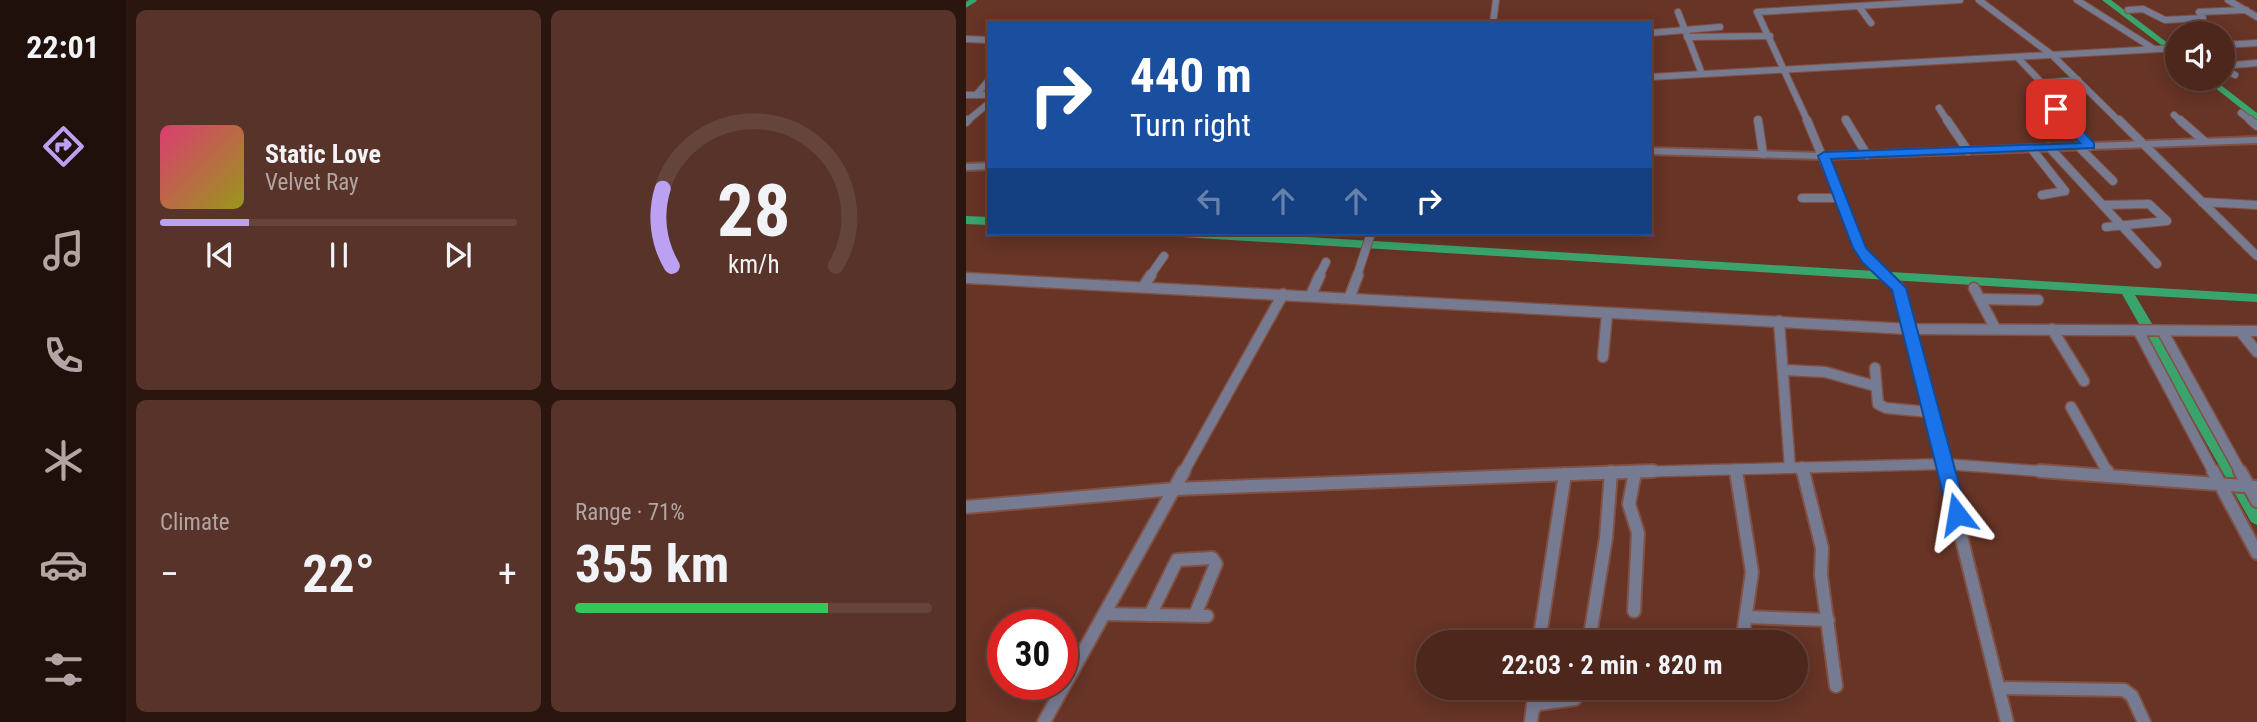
<!DOCTYPE html>
<html lang="en">
<head>
<meta charset="utf-8">
<style>
	body { margin:0; font-family:"Roboto Condensed",sans-serif; background:#573329; color:#f1f3f6; height:100vh; display:flex; flex-direction:column; font-size:26px; white-space:nowrap }
	* { box-sizing:border-box; margin:0 }
	p { font-size:23px; color:#b3a5a3 }
	.icon { flex:none; width:38px; height:38px; fill:none; stroke:currentColor; stroke-width:2; stroke-linecap:round; stroke-linejoin:round }
	.map { position:relative; flex:1; overflow:hidden }
	.sheet { display:flex; flex-direction:column; gap:10px; padding:10px; background:#2a150f; width:840px }
	.sheet>* { flex:none }
	.hud { position:absolute; left:21px; top:21px; width:665px; height:214px; border-radius:0px; box-shadow:0 4px 18px #0003,0 0 0 2px #64443b; background:#1a4fa0; color:#fff; overflow:hidden }
	.buttons { position:absolute; left:1199px; top:21px; display:grid; gap:14px }
	.buttons a { display:grid; place-items:center; width:70px; height:70px; border-radius:50%; background:#4d271c; box-shadow:0 4px 18px #0003,0 0 0 2px #64443b; font-size:35px }
	.speed { position:absolute; left:21px; top:609px; display:flex; gap:14px; font-size:35px; font-weight:700; text-align:center }
	.speed>* { display:grid; place-content:center; width:91px; height:91px; border-radius:50%; background:#4d271c; box-shadow:0 4px 18px #0003,0 0 0 2px #64443b; line-height:1 }
	.speed .limit { border:10px solid #d22; background:#fff; color:#111 }
	.pin { position:absolute; display:grid; place-items:center; width:60px; height:60px; color:#fff; margin:-30px; border-radius:14px; box-shadow:0 4px 10px #0006 }
	.me { position:absolute; width:77px; margin:-38px; rotate:346deg; stroke-linejoin:round; filter:drop-shadow(0 0 5px #0008) }
	.turn { display:flex; align-items:center; gap:24px; height:147px; padding:0 28px; font-size:32px }
	.turn .icon { width:91px; height:91px; stroke-width:2.5 }
	.turn b { display:block; font-size:49px; line-height:60px }
	.lanes { display:flex; align-items:center; height:66px; padding:0 28px; background:#0003; justify-content:center; gap:35px; direction:ltr }
	.lanes .off { opacity:.35 }
	.big { font-size:52px; font-weight:700; line-height:1.1 }
	.sheet .widget { flex:1; display:flex; flex-direction:column; justify-content:center; gap:10px; min-width:0; padding:0 24px; border-radius:10px; background:#573329 }
	.sheet .dial { align-items:center; gap:0 }
	.dial svg { height:182px; overflow:visible; fill:none; stroke:#64443b; stroke-width:7; stroke-linecap:round; text-anchor:middle }
	.dial text { fill:#f1f3f6; stroke:none }
	.song { display:flex; align-items:center; gap:21px }
	.cover { width:84px; height:84px; border-radius:10px; background:linear-gradient(135deg,hsl(340 70% 55%),hsl(60 70% 35%)) }
	.played { height:7px; border-radius:4px; background:linear-gradient(90deg,#bca0f2 25%,#64443b 25%) }
	.keys { display:flex; justify-content:space-around; direction:ltr }
	.heat { display:flex; justify-content:space-between; align-items:center; font-size:38px; direction:ltr }
	.charge { height:10px; border-radius:5px; background:linear-gradient(90deg,#34c759 71%,#64443b 0) }
	.sheet .tiles { flex:1; display:grid; gap:10px; grid-template-columns:repeat(2,1fr) }
	.trip { position:absolute; left:450px; top:630px; width:392px; height:70px; border-radius:35px; background:#4d271c; box-shadow:0 4px 18px #0003,0 0 0 2px #64443b; font-weight:700; line-height:70px; text-align:center }
	main { display:flex; flex:1; min-height:0 }
	.menu { display:flex; flex-direction:column; width:126px; justify-content:space-around; align-items:center; background:#1f100b; color:#b3a5a3 }
	.menu .icon { width:49px; height:49px }
	.menu .on { color:#bca0f2 }
	.menu b { font-size:32px; color:#f1f3f6 }
	.map>svg:first-child { display:block }
	.lines { fill:none; stroke-linecap:round; stroke-linejoin:round }
	.canal { stroke:#39a56c; stroke-width:5 }
	.river { fill:#39a56c; fill-rule:evenodd }
	.minor-far3-casing { stroke:#805144; stroke-width:8 }
	.minor-far2-casing { stroke:#805144; stroke-width:10 }
	.minor-far1-casing { stroke:#805144; stroke-width:13 }
	.minor-casing { stroke:#805144; stroke-width:16 }
	.tertiary-casing { stroke:#805144; stroke-width:4 }
	.minor-far3 { stroke:#777b92; stroke-width:6 }
	.minor-far2 { stroke:#777b92; stroke-width:8 }
	.minor-far1 { stroke:#777b92; stroke-width:10 }
	.minor { stroke:#777b92; stroke-width:12 }
	.tertiary { fill:#777b92; fill-rule:evenodd }
	.route { fill:#1a73e8; stroke:#114b97; stroke-width:2 }
</style>
</head>
<body>
<main>
<nav class="menu">
<b>22:01</b>
<svg class="icon on" aria-label="directions" viewBox="0 0 24 24"><path d="M12 3l9 9-9 9-9-9zM9 14v-3h6M13 9l2 2-2 2"/></svg>
<svg class="icon" aria-label="music" viewBox="0 0 24 24"><path d="M9 18V5l10-2v13"/><circle cx="6" cy="18" r="3"/><circle cx="16" cy="16" r="3"/></svg>
<svg class="icon" aria-label="phone" viewBox="0 0 24 24"><path d="M5 4h4l2 5-3 2q2 4 5 5l2-3 5 2v4C11 20 4 13 5 4z"/></svg>
<svg class="icon" aria-label="climate" viewBox="0 0 24 24"><path d="M12 3v18M4 7l16 10M4 17L20 7"/></svg>
<svg class="icon" aria-label="car" viewBox="0 0 24 24"><path d="M5 17H2v-5l4-1 3-4h7l3 4 3 1v5h-3M9 17h6M6 11h13"/><circle cx="7" cy="17" r="2"/><circle cx="17" cy="17" r="2"/></svg>
<svg class="icon" aria-label="filters" viewBox="0 0 24 24"><path d="M4 7h16M4 17h16"/><circle cx="9" cy="7" r="2"/><circle cx="15" cy="17" r="2"/></svg>
</nav>
<section class="sheet">
<div class="tiles">
<div class="widget">
<div class="song"><i class="cover"></i><div><b>Static Love</b><p>Velvet Ray</p></div></div>
<div class="played"></div>
<div class="keys"><svg class="icon" aria-label="previous" viewBox="0 0 24 24"><path d="M18 5L8 12l10 7zM5 5v14"/></svg><svg class="icon" aria-label="pause" viewBox="0 0 24 24"><path d="M8 5v14M16 5v14"/></svg><svg class="icon" aria-label="next" viewBox="0 0 24 24"><path d="M6 5l10 7-10 7zM19 5v14"/></svg></div>
</div>
<div class="widget dial"><svg viewBox="0 0 100 80">
<path d="M14 69A42 42 0 1 1 86 69"/>
<path d="M14 69A42 42 0 0 1 10 35" stroke="#bca0f2"/>
<text x="50" y="56" font-size="32" font-weight="700">28</text>
<text x="50" y="72" font-size="11">km/h</text>
</svg></div>
<div class="widget"><p>Climate</p>
<div class="heat"><a>−</a><b class="big">22°</b><a>+</a></div>
</div>
<div class="widget"><p>Range · 71%</p><b class="big">355 km</b><div class="charge"></div></div>
</div>
</section>
<div class="map">
<svg width="1291" height="722" viewBox="0 0 1291 722">
	<rect width="100%" height="100%" fill="#673426"/>
	<g class="lines">
		<polyline class="canal" points="0,5 8,0"/>
		<g class="river">
			<polygon points="1136,0 1145,0 1211,50 1211,57"/>
			<polygon points="1238,79 1247,79 1291,113 1291,121"/>
			<polygon points="0,216 23,217 23,225 0,224"/>
			<polygon points="210,233 274,233 1291,294 1291,302 1169,295 1291,502 1291,525 1285,522 1156,294 216,237"/>
		</g>
		<g class="minor-far3-casing">
			<g id="minor-far3">
				<polyline points="1013,0 1086,55 1154,122"/>
				<polyline points="1111,0 1188,49"/>
				<polyline points="1262,0 1291,17"/>
				<polyline points="894,8 905,23"/>
				<polyline points="1162,10 1177,9 1199,20 1237,18 1233,12 1280,10"/>
				<polyline points="712,12 736,74"/>
				<polyline points="527,23 530,0"/>
				<polyline points="684,33 754,27"/>
				<polyline points="721,37 804,36"/>
				<polyline points="0,39 23,40"/>
				<polyline points="1256,45 1291,43"/>
				<polyline points="1051,57 1076,83 1112,80"/>
				<polyline points="1256,66 1291,63"/>
				<polyline points="1256,68 1269,75"/>
				<polyline points="684,77 1211,48"/>
				<polyline points="0,95 23,95"/>
				<polyline points="10,95 23,80"/>
				<polyline points="973,108 982,122"/>
				<polyline points="1065,110 1090,109 1102,122"/>
				<polyline points="1275,113 1286,122"/>
				<polyline points="1208,115 1216,122"/>
				<polyline points="879,119 881,122"/>
				<polyline points="0,122 23,103"/>
				<polyline points="842,122 791,12 994,0"/>
			</g>
		</g>
		<g class="minor-far2-casing">
			<g id="minor-far2">
				<polyline points="792,120 797,154"/>
				<polyline points="841,120 894,248 920,276"/>
				<polyline points="880,120 901,155"/>
				<polyline points="981,120 1002,151"/>
				<polyline points="1100,120 1124,146"/>
				<polyline points="1153,120 1291,256"/>
				<polyline points="1214,120 1238,141"/>
				<polyline points="1284,120 1291,126"/>
				<polyline points="0,122 2,120"/>
				<polyline points="1112,146 1147,181"/>
				<polyline points="1083,147 1191,264"/>
				<polyline points="1065,148 1099,191 1076,195"/>
				<polyline points="836,198 874,198"/>
				<polyline points="1236,202 1291,205"/>
				<polyline points="1137,205 1183,204 1201,221 1140,227"/>
				<polyline points="184,276 198,256"/>
				<polyline points="353,276 360,262"/>
				<polyline points="391,276 405,233"/>
			</g>
		</g>
		<g class="minor-far1-casing">
			<g id="minor-far1">
				<polyline points="918,275 933,288 979,473"/>
				<polyline points="0,278 943,329 1291,331"/>
				<polyline points="177,287 185,275"/>
				<polyline points="1008,288 1029,328"/>
				<polyline points="345,295 354,275"/>
				<polyline points="384,296 392,275"/>
				<polyline points="1014,299 1072,300"/>
				<polyline points="813,321 824,468"/>
				<polyline points="1086,329 1118,381"/>
				<polyline points="1274,331 1291,352"/>
				<polyline points="1173,332 1248,473"/>
				<polyline points="1197,332 1275,473"/>
				<polyline points="637,357 641,314"/>
				<polyline points="909,368 912,404 920,408 963,412"/>
				<polyline points="818,370 859,372 909,386"/>
				<polyline points="1105,407 1142,473"/>
				<polyline points="836,467 837,473"/>
				<polyline points="770,469 771,473"/>
				<polyline points="217,473 317,294"/>
				<polyline points="626,473 979,464 1098,473"/>
			</g>
		</g>
		<g class="minor-casing">
			<g id="minor">
				<polyline points="770,471 786,572 776,642"/>
				<polyline points="837,471 856,548 855,575 870,686"/>
				<polyline points="979,471 1041,722"/>
				<polyline points="1074,471 1291,487"/>
				<polyline points="1141,471 1144,476"/>
				<polyline points="1247,471 1291,553"/>
				<polyline points="1274,471 1291,501"/>
				<polyline points="0,507 209,489 687,471"/>
				<polyline points="668,611 672,533 663,504 669,472"/>
				<polyline points="139,614 241,616"/>
				<polyline points="184,615 211,560 246,558 250,564 229,615"/>
				<polyline points="780,617 862,620"/>
				<polyline points="573,642 599,474"/>
				<polyline points="623,642 640,538 645,472"/>
				<polyline points="1034,688 1158,690 1166,696 1178,722"/>
				<polyline points="567,709 572,704 609,699 616,688"/>
				<polyline points="78,722 218,471"/>
				<polyline points="565,722 569,688"/>
			</g>
		</g>
		<g class="tertiary-casing">
			<g id="tertiary">
				<polygon points="1291,137 1291,143 858,159 684,154 684,148 858,153"/>
				<polygon points="23,163 23,169 0,170 0,164"/>
			</g>
		</g>
		<use href="#minor-far3" class="minor-far3"/>
		<use href="#minor-far2" class="minor-far2"/>
		<use href="#minor-far1" class="minor-far1"/>
		<use href="#minor" class="minor"/>
		<use href="#tertiary" class="tertiary"/>
	</g>
	<polygon class="route" points="1086,107 1094,107 1128,143 1128,148 865,159 900,248 940,288 1001,514 998,520 991,522 984,520 982,514 926,290 897,263 887,248 852,156 858,152 1114,143 1086,112"/>
</svg>
<div class="buttons">
<a><svg class="icon" aria-label="sound" viewBox="0 0 24 24"><path d="M4 9h4l5-4v14l-5-4H4zM17 9q2 3 0 6"/></svg></a>
</div>
<div class="speed"><div class="limit">30</div></div>
<div class="pin" style="left:1090px;top:109px;background:#d93025"><svg class="icon" aria-label="arrive" viewBox="0 0 24 24"><path d="M6 21V4h12l-3 4 3 4H6"/></svg></div>
<svg class="me" style="left:991px;top:514px" viewBox="-20 -20 40 40"><path d="M0-17L14 15 0 8-14 15z" fill="#1a73e8" stroke="#fff" stroke-width="4"/></svg>
<div class="trip">22:03 · 2 min · 820 m</div>
<div class="hud">
<div class="turn"><svg class="icon" aria-label="right" viewBox="0 0 24 24"><path d="M7 20v-9h11M14 6l5 5-5 5"/></svg><div><b>440 m</b>Turn right</div></div>
<div class="lanes"><svg class="icon off" aria-label="left" viewBox="0 0 24 24"><path d="M17 20v-9H6M10 6l-5 5 5 5"/></svg><svg class="icon off" aria-label="ahead" viewBox="0 0 24 24"><path d="M12 20V5M6 11l6-6 6 6"/></svg><svg class="icon off" aria-label="ahead" viewBox="0 0 24 24"><path d="M12 20V5M6 11l6-6 6 6"/></svg><svg class="icon" aria-label="right" viewBox="0 0 24 24"><path d="M7 20v-9h11M14 6l5 5-5 5"/></svg></div>
</div>
</div>
</main>
</body>
</html>
